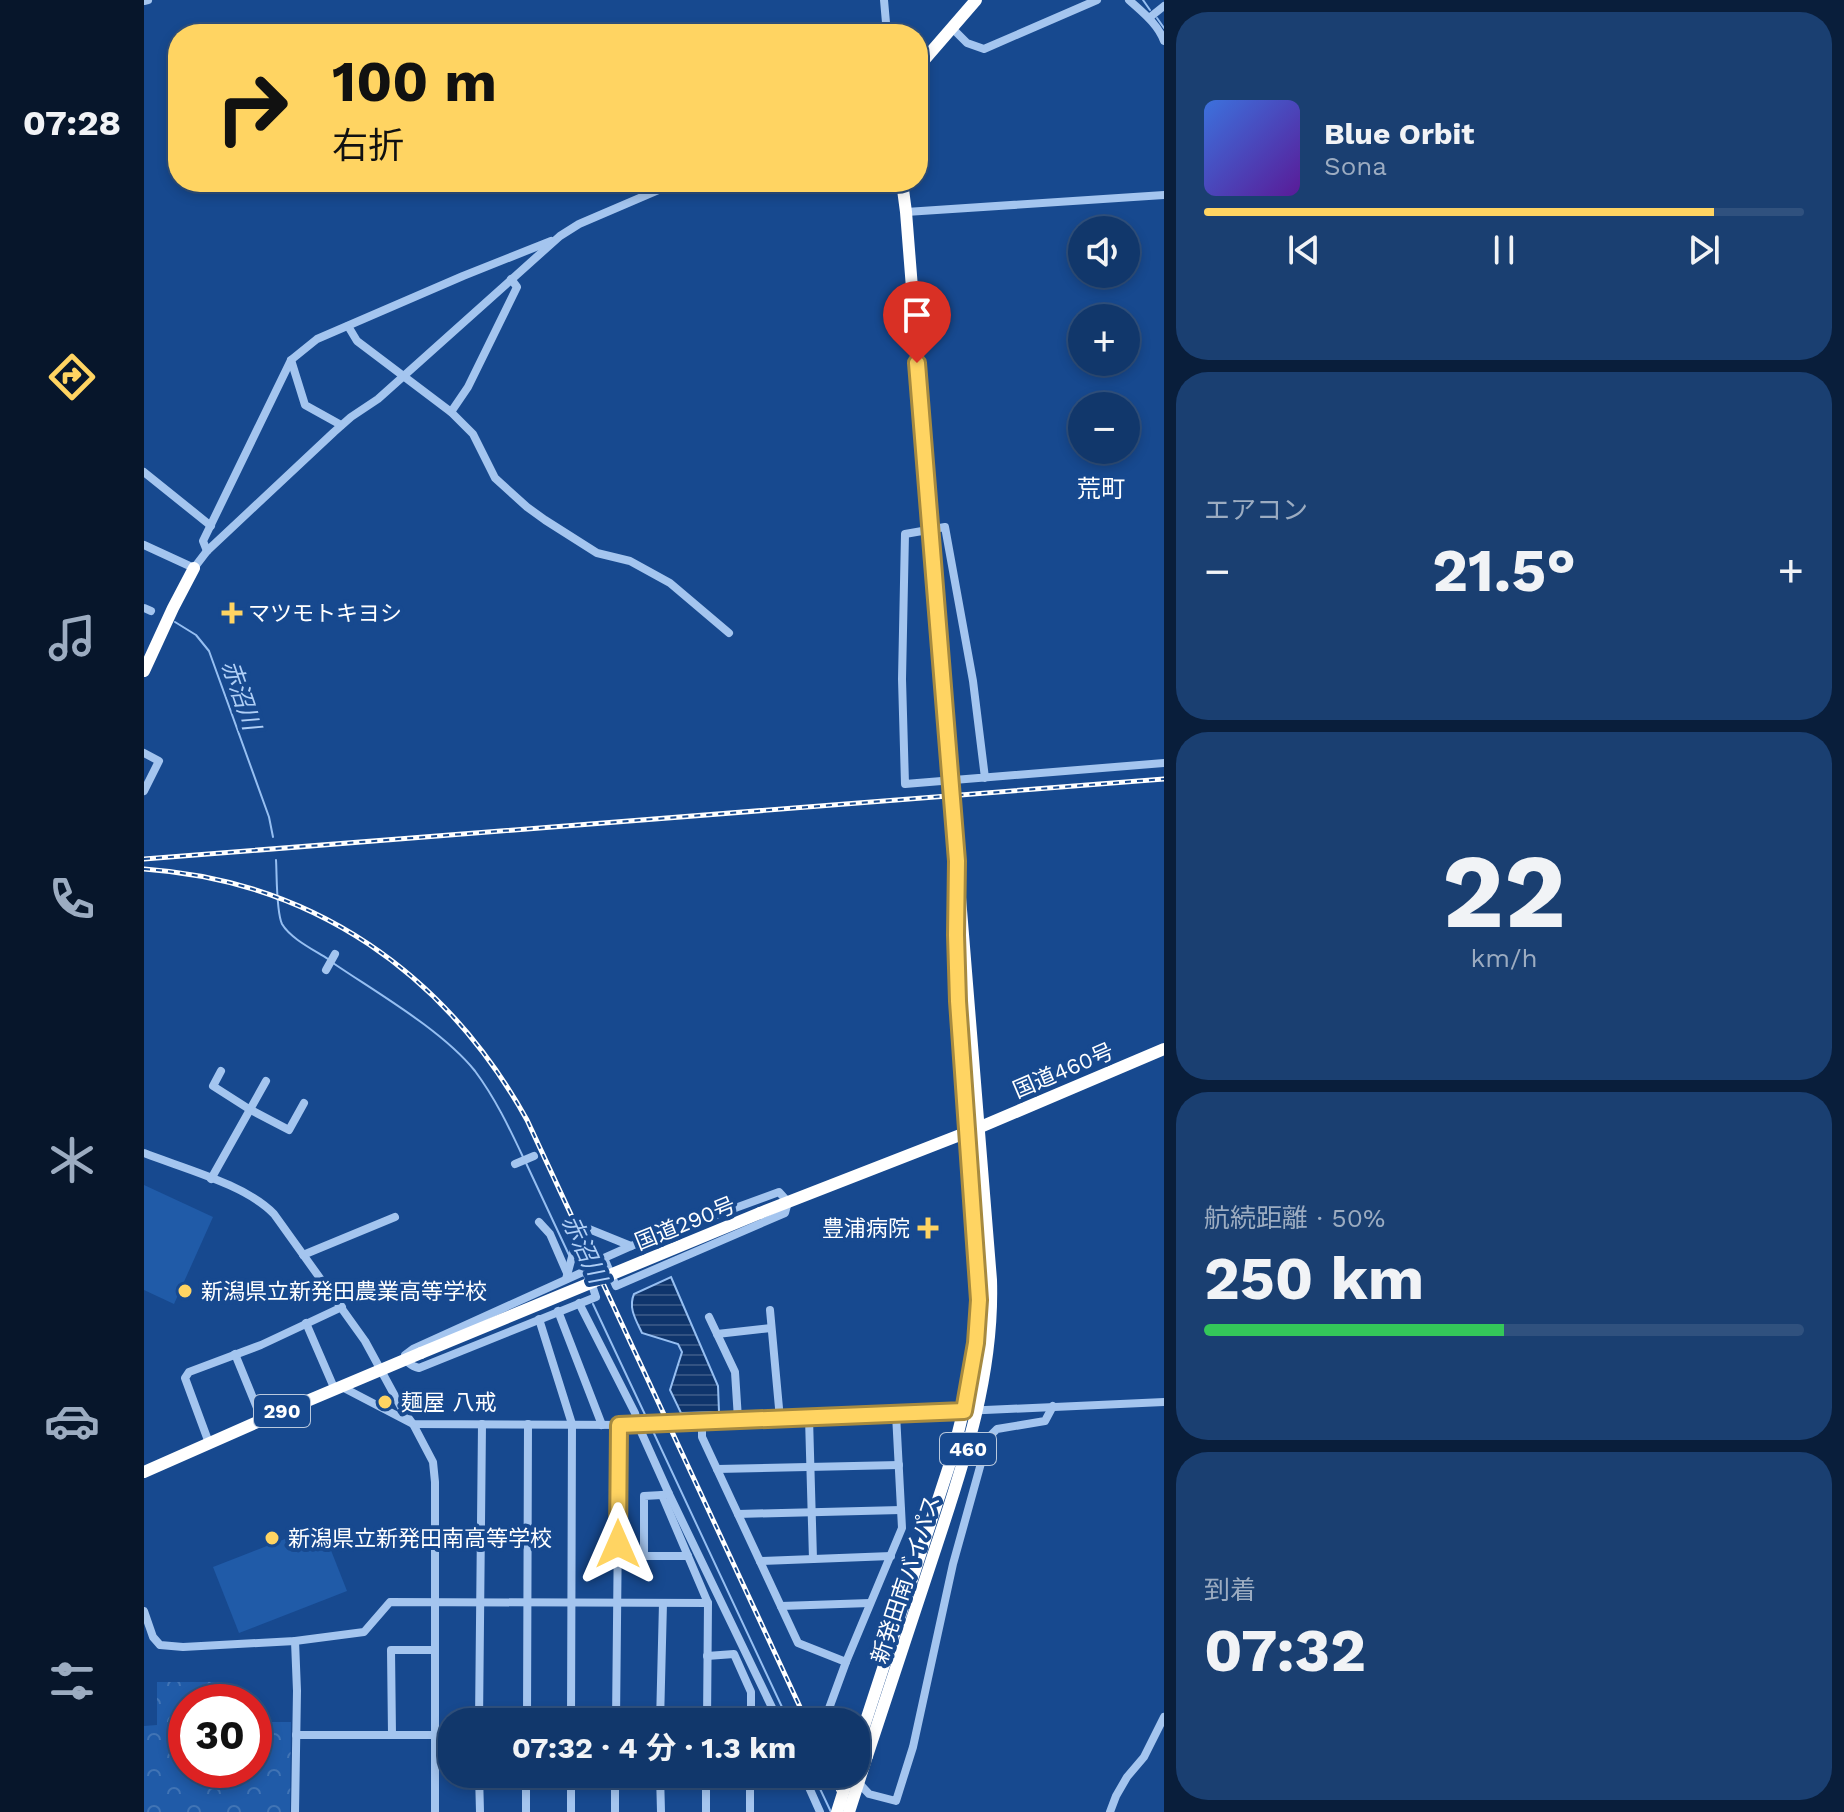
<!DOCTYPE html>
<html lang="ja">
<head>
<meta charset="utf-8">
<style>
	body { margin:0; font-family:"Work Sans","Noto Sans JP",sans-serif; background:#1a3f71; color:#f1f3f6; height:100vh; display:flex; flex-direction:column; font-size:30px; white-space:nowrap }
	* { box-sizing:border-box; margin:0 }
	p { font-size:26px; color:#9cacc1 }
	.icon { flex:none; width:44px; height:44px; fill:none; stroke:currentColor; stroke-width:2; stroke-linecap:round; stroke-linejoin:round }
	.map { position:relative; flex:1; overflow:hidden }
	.sheet { display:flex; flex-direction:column; gap:12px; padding:12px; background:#091e3b; width:680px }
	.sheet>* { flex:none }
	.top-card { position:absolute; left:24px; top:24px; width:760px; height:168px; border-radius:32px; box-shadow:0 4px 12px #0003,0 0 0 2px #30517e; background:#ffd462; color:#111; overflow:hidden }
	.fabs { position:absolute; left:924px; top:216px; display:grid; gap:16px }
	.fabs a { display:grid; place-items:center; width:72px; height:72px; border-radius:50%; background:#11376b; box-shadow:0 4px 12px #0003,0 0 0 2px #30517e; font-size:40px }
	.speed { position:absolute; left:24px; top:1684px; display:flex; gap:16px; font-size:40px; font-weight:700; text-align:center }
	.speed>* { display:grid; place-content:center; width:104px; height:104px; border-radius:50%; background:#11376b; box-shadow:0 4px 12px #0003,0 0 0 2px #30517e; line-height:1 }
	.speed .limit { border:12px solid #d22; background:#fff; color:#111 }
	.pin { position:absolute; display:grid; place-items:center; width:68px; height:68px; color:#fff; margin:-82px -34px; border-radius:50% 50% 50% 0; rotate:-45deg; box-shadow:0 0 8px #0007 }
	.pin .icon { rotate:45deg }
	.me { position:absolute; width:88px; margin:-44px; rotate:0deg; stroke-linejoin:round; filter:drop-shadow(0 0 6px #0008) }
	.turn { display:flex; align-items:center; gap:28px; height:168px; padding:0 32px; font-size:36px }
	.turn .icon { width:104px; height:104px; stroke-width:2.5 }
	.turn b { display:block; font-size:56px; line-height:68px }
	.big { font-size:60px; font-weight:700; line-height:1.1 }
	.sheet .card { flex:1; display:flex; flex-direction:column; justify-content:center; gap:12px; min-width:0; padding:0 28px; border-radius:32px; background:#1a3f71 }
	.sheet .dial { align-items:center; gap:0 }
	.dial b { font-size:104px; line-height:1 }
	.song { display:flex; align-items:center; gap:24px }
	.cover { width:96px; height:96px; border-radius:12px; background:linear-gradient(135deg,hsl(220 70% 55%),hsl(270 70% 35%)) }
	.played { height:8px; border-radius:4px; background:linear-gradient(90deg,#ffd462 85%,#30517e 85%) }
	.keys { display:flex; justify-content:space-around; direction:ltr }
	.heat { display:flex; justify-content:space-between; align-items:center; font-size:44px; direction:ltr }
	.charge { height:12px; border-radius:6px; background:linear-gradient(90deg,#34c759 50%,#30517e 0) }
	.trip { position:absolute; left:294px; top:1708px; width:432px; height:80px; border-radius:32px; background:#11376b; box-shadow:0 4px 12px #0003,0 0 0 2px #30517e; font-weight:700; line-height:80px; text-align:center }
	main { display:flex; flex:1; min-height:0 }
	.tabs { display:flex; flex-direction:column; width:144px; justify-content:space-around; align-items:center; background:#07162b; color:#9cacc1 }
	.tabs .icon { width:56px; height:56px }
	.tabs .current { color:#ffd462 }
	.tabs b { font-size:36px; color:#f1f3f6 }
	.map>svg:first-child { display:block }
	.forest { fill:url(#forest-crowns) }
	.pitch { fill:#205ba8 }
	.water { fill:url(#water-rules); stroke:#96bff2; stroke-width:2 }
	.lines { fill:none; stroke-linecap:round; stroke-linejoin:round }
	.stream { stroke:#96bff2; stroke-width:2 }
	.minor { stroke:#a4c5ef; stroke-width:8 }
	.highway { stroke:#fff; stroke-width:12 }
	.rail-casing { stroke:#fff; stroke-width:5 }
	.rail { stroke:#17498f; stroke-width:2; stroke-dasharray:6; stroke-linecap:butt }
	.highway-bridge { stroke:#fff; stroke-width:12 }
	.route-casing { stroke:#a68a40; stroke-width:20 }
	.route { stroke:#ffd462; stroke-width:14 }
	.poi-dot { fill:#ffd462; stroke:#17498f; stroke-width:3 }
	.labels { text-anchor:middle; stroke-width:8; stroke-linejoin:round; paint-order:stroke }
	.shield { fill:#17498f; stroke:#b9c8dd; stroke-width:2 }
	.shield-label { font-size:20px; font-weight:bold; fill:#fff }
	.poi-label { font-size:22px; fill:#fff; stroke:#17498f; text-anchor:start }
	.street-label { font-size:22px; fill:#fff; stroke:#17498f }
	.neighbourhood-label { font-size:24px; fill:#fff; stroke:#17498f }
	.water-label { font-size:24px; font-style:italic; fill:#b0cff6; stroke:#17498f }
</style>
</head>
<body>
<main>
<nav class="tabs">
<b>07:28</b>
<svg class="icon current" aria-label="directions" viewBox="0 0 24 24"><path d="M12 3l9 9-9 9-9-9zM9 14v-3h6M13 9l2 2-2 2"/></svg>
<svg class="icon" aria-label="music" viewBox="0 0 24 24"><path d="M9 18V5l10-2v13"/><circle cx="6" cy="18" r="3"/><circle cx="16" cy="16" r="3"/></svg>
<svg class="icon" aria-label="phone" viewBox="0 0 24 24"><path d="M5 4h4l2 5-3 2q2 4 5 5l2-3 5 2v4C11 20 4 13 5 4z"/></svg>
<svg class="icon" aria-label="climate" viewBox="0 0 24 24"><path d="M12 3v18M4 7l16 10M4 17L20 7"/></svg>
<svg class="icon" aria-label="car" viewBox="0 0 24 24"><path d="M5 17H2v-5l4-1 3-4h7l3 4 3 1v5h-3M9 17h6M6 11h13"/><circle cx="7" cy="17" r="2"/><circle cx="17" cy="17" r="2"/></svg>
<svg class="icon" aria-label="filters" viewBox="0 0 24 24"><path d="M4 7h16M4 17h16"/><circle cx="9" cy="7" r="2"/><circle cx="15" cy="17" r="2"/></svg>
</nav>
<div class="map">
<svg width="1020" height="1812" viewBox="0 0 1020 1812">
	<defs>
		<pattern id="forest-crowns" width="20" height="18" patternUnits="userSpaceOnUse" patternTransform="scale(2)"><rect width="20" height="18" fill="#205ba8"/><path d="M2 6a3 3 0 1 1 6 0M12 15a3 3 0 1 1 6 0" fill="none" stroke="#4174b5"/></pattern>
		<pattern id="water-rules" width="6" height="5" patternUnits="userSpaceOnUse" patternTransform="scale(2)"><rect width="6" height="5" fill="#0f356c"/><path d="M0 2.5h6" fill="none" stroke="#335382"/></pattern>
	</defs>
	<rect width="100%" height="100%" fill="#17498f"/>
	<polygon class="forest" points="13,1682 78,1682 77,1702 42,1702 42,1770 110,1770 110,1722 147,1722 146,1812 0,1812 0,1726 13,1725"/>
	<g class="pitch">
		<polygon points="0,1185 69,1217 30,1304 0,1290"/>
		<polygon points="177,1525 203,1591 95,1633 69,1567"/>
	</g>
	<path class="water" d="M527 1277 574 1386 575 1412 537 1413 526 1390 538 1352 534 1344 498 1333C492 1320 484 1308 490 1294Z"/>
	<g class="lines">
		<g class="stream">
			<polyline points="999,0 1006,10"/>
			<polyline points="1013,18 1020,28"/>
			<polyline points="31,622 52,635 65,651 125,817 129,837"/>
			<path d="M132 860C133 875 132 911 138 924 147 939 170 950 184 959"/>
			<path d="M189 963C233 993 298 1030 331 1071 351 1098 365 1127 379 1157"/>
			<polyline points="382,1163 425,1255"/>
			<polyline points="449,1304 504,1421"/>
			<polyline points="507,1427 645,1722"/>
			<polyline points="669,1774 687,1812"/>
		</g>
		<g class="minor">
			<polyline points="740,0 743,34"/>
			<path d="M985 0C998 12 1014 24 1020 41"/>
			<polyline points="0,1 4,0"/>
			<polyline points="1005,18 1020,6"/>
			<polyline points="809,29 823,43 840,49 953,0"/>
			<polyline points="762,212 1020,195"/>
			<polyline points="204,326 213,341 307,412 329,434 351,478 383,507 401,520 453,553 486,561 526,583 585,633"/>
			<polyline points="147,360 161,405 197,425"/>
			<polyline points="307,412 324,387 373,287 367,279"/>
			<polyline points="0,472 67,526"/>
			<polyline points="0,545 50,568 63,551 190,432 207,417 234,399 416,236 435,224 533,182"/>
			<polyline points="63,551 59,541 147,360 173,339 319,276 407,241"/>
			<polyline points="0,608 7,611"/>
			<polyline points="0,753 15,761 0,791"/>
			<polyline points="841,778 829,681 801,527 761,534 758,679 761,784 1020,763"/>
			<polyline points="182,970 191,954"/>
			<polyline points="77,1071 69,1086 105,1109 145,1130 160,1103"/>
			<path d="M0 1153C38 1168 103 1185 130 1214L221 1341 258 1409 269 1424 289 1462 291 1482V1812"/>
			<polyline points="371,1164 390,1156"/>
			<polyline points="67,1179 122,1081"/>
			<polygon points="635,1192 644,1202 641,1213 472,1286 460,1258 487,1246"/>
			<polyline points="395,1222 406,1234 423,1273"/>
			<polyline points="159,1255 251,1217"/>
			<path d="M441 1271 447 1282 452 1297 275 1368C267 1366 263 1363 261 1355L269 1349Z"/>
			<polyline points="422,1279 431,1246 440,1227 487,1246"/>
			<polyline points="435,1303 491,1413 494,1425 525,1494 635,1722"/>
			<polyline points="626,1310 636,1419"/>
			<polyline points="414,1311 458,1425"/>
			<polyline points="565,1317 591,1372 594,1419"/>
			<polyline points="395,1319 428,1424 427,1722"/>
			<polyline points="162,1323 191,1390"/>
			<polyline points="573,1334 627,1328"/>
			<polyline points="91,1354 118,1420"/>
			<polyline points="198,1387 269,1424 494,1425 594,1419 665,1418 1020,1402"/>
			<polyline points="665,1418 669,1559"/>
			<polyline points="558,1422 558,1437 654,1643 702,1662"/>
			<polyline points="65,1443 41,1378 45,1372 117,1345 198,1307"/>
			<polyline points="573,1469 755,1465"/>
			<polyline points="525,1494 518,1495 564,1603 563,1722"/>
			<polyline points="518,1495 500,1496 500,1556 544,1556"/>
			<polyline points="594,1514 757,1510"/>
			<polyline points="616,1561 747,1556"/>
			<polyline points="637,1606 726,1603"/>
			<polyline points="0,1611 9,1637 16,1645 39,1647 151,1641 220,1632 246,1602 564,1603"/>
			<polyline points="151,1641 153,1691 151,1812"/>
			<polyline points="563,1656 590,1654 607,1692 607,1722"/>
			<polyline points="335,1722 338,1424"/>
			<polyline points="383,1722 384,1424"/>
			<polyline points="472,1722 475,1425"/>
			<polyline points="516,1722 519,1603"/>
			<polyline points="680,1722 702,1662 758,1528 752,1414"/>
			<polyline points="152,1735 308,1735"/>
			<polyline points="248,1735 247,1650 291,1650"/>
			<polyline points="335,1774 336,1812"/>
			<polyline points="427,1774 427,1812"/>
			<polyline points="516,1774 517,1812"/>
			<polyline points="659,1774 676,1812"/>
			<polyline points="713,1781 725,1794 752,1801 769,1747 809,1564 844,1438 853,1429 901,1421 909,1406"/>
			<polyline points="382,1812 382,1774"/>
			<polyline points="471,1812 471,1774"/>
			<polyline points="562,1812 562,1774"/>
			<polyline points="606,1812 606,1774"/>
			<polyline points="966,1812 972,1796 983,1777 1000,1757 1020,1717"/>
		</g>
		<g class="highway">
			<polyline points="774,67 832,0"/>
			<polyline points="758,182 762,212 806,769"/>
			<polyline points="0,671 29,608 50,568"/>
			<polyline points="616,1213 834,1128 1020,1049"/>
			<polyline points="0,1472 118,1420 277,1353"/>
			<path d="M712 1751 807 1460C821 1407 834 1354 835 1300L814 1001 812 917"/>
			<path d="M723 1756C746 1688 768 1620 790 1553 820 1463 850 1375 847 1280L809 811"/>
		</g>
		<g class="rail-casing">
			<g id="rail">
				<polyline points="0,859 1020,779"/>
				<path d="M0 869C170 881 302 974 383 1120L663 1722"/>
				<polyline points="687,1774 705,1812"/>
			</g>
		</g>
		<use href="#rail" class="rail"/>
		<g class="highway-bridge">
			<polyline points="806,769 809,811"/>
			<polyline points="277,1353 616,1213"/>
			<polyline points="693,1812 705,1774"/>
			<polyline points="705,1812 723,1756"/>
		</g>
	</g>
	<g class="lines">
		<g class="route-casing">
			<polyline id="route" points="474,1544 475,1425 820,1411 832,1343 835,1300 814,1001 812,935 813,861 773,363"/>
		</g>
		<use href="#route" class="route"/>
	</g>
	<g class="poi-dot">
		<path d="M84 601h8v8h8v8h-8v8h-8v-8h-8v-8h8z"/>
		<path d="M780 1216h8v8h8v8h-8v8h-8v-8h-8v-8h8z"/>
		<circle cx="41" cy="1291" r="8"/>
		<circle cx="241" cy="1402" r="8"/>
		<circle cx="128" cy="1538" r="8"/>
	</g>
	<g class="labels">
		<g class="shield">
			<rect x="110" y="1395" width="56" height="32" rx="6"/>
			<rect x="796" y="1433" width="56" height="32" rx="6"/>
		</g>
		<g class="shield-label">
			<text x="138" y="1418">290</text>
			<text x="824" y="1456">460</text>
		</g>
		<g class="poi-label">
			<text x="104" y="621">マツモトキヨシ</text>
			<text x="766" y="1236" text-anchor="end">豊浦病院</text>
			<text x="57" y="1299">新潟県立新発田農業高等学校</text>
			<text x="257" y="1410">麺屋 八戒</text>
			<text x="144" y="1546">新潟県立新発田南高等学校</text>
		</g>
		<g class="street-label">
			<text transform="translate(919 1070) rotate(-23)" y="8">国道460号</text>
			<text transform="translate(541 1223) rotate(-22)" y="8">国道290号</text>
			<text transform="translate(761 1579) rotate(-72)" y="8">新発田南バイパス</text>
		</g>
		<g class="neighbourhood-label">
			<text x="957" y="497">荒町</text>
		</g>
		<g class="water-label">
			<text transform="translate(97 695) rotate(71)" y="8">赤沼川</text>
			<text transform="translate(440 1249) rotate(65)" y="8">赤沼川</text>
		</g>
	</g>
</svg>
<div class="fabs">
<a><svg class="icon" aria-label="sound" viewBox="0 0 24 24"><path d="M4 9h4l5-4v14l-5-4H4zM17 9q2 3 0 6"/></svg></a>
<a>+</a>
<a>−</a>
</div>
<div class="speed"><div class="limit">30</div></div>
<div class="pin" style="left:773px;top:363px;background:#d93025"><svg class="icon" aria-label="arrive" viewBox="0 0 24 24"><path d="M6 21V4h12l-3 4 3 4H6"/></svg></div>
<svg class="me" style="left:474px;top:1544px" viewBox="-20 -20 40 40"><path d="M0-17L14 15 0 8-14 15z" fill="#ffd462" stroke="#fff" stroke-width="4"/></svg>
<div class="trip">07:32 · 4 分 · 1.3 km</div>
<div class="top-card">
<div class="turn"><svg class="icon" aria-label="right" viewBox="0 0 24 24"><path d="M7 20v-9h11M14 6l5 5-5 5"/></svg><div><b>100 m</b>右折</div></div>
</div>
</div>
<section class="sheet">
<div class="card">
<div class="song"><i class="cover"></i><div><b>Blue Orbit</b><p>Sona</p></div></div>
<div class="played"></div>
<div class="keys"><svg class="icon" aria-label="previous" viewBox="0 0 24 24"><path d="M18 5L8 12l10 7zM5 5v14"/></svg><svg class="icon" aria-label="pause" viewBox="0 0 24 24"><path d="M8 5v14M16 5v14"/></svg><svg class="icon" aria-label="next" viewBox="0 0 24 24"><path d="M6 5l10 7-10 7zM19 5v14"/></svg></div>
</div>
<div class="card"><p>エアコン</p>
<div class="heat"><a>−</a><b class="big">21.5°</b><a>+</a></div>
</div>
<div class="card dial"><b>22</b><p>km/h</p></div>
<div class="card"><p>航続距離 · 50%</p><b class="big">250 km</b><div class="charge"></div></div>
<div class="card"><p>到着</p><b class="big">07:32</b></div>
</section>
</main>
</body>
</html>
